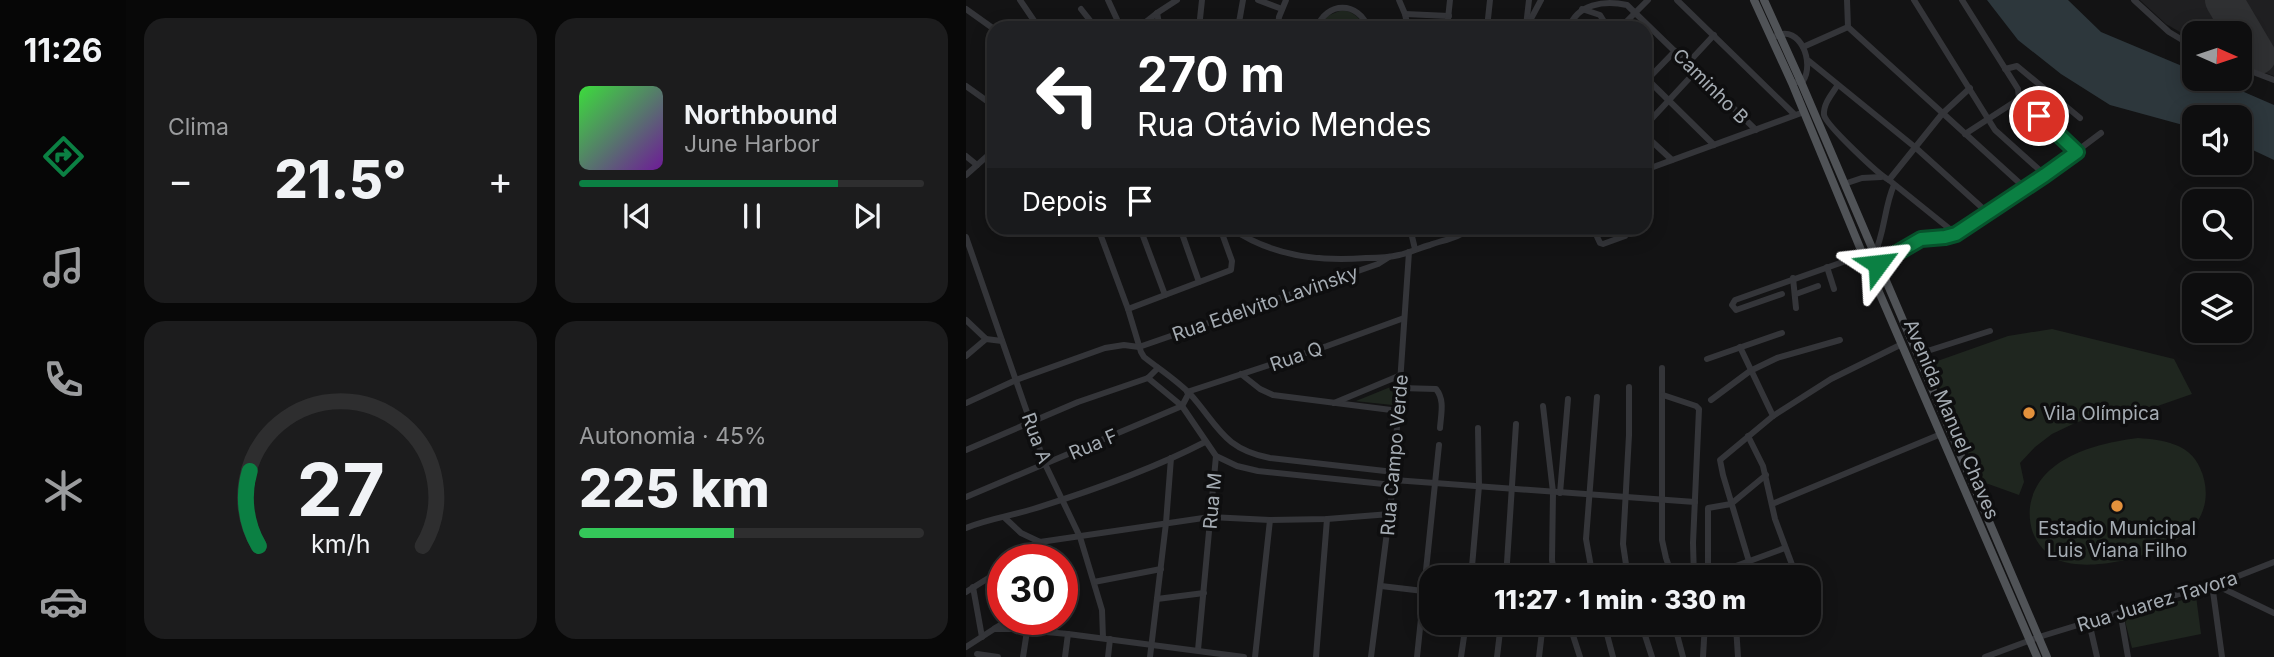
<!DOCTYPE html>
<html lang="pt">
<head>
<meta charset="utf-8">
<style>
	body { margin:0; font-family:Inter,sans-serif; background:#1c1c1d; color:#f1f3f6; height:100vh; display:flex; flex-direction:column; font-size:26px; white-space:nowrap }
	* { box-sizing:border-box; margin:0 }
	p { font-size:23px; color:#9b9c9e }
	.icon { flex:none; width:38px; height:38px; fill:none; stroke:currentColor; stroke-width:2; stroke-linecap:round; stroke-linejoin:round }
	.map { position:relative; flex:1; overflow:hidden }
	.details { display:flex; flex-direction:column; gap:18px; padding:18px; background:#080808; width:840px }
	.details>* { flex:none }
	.hud { position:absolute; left:21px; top:21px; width:665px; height:214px; border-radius:21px; box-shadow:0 4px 18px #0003,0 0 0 2px #2e2e2f; background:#202124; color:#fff; overflow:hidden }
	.needle { width:46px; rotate:93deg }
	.buttons { position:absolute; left:1216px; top:21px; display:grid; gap:14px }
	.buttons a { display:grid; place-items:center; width:70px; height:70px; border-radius:14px; background:#0e0e0f; box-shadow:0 4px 18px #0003,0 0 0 2px #2e2e2f; font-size:35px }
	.speed { position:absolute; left:21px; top:544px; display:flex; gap:14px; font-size:35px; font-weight:700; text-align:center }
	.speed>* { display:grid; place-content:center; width:91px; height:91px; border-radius:50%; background:#0e0e0f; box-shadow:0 4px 18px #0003,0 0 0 2px #2e2e2f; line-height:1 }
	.speed .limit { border:10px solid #d22; background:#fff; color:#111 }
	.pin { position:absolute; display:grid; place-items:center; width:60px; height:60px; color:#fff; margin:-30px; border:4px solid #fff; border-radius:50%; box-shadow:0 2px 7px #0007 }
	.me { position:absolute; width:77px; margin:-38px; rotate:60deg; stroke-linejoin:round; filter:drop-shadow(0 0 5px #0008) }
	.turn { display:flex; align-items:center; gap:24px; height:147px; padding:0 35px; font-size:32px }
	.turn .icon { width:91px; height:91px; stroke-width:2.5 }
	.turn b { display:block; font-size:49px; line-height:60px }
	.then { display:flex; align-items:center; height:66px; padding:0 35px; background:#0003; gap:14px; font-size:26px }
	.big { font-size:52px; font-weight:800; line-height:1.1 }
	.details .card { flex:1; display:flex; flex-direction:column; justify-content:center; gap:10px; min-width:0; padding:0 24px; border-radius:21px; background:#1c1c1d }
	.details .dial { align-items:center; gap:0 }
	.dial svg { height:182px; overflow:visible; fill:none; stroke:#2e2e2f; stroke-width:7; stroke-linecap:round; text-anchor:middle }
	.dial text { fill:#f1f3f6; stroke:none }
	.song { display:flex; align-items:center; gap:21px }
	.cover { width:84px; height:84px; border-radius:10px; background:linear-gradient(135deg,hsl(120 70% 55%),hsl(280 70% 35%)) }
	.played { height:7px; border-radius:4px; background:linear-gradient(90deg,#0b8043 75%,#2e2e2f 75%) }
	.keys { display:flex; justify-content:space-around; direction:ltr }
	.heat { display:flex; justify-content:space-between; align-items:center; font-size:38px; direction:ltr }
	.charge { height:10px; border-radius:5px; background:linear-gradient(90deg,#34c759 45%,#2e2e2f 0) }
	.details .tiles { flex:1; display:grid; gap:18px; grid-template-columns:repeat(2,1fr) }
	.trip { position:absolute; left:453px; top:565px; width:402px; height:70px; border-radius:21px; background:#0e0e0f; box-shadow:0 4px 18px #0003,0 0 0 2px #2e2e2f; font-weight:800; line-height:70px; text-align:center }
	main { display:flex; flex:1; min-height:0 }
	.menu { display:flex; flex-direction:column; width:126px; justify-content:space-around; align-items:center; background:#060606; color:#9b9c9e }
	.menu .icon { width:49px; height:49px }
	.menu .current { color:#0b8043 }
	.menu b { font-size:32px; color:#f1f3f6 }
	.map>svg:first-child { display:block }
	.built { fill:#1f1f21 }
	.green { fill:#1f261f }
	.water { fill:#2d373c }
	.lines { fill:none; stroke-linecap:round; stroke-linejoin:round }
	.runway { stroke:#2f3032; stroke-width:38 }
	.minor { stroke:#343539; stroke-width:6 }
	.major { stroke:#505357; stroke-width:8 }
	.route-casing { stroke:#07532c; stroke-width:18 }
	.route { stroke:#0b8043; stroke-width:12 }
	.poi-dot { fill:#e3913c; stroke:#0e0e0f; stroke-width:2.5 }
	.labels { text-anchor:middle; stroke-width:7; stroke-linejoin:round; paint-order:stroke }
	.street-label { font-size:19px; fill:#a5acb3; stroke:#0e0e0f }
	.poi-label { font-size:19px; fill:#a5acb3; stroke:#0e0e0f; text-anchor:start }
</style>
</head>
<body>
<main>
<nav class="menu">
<b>11:26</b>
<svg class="icon current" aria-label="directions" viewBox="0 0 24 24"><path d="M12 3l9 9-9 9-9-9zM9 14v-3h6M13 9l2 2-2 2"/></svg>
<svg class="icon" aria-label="music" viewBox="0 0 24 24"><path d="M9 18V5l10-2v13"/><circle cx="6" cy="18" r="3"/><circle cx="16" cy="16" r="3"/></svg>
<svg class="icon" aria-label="phone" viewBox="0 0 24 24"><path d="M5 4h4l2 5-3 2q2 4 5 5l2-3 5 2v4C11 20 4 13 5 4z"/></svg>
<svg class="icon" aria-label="climate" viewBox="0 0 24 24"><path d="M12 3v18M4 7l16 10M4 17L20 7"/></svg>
<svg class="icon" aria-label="car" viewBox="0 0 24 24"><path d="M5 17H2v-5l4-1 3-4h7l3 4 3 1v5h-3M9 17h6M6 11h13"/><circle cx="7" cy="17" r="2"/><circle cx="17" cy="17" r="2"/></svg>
</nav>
<section class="details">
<div class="tiles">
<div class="card"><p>Clima</p>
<div class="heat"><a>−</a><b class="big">21.5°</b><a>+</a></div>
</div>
<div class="card">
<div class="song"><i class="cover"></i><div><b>Northbound</b><p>June Harbor</p></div></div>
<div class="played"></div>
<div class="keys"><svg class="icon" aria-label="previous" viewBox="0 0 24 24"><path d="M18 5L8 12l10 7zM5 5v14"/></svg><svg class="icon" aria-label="pause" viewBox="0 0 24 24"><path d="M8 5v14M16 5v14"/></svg><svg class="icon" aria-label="next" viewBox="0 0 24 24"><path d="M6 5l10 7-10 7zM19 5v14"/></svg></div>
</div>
<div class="card dial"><svg viewBox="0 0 100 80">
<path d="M14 69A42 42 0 1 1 86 69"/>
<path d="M14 69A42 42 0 0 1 10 36" stroke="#0b8043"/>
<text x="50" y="56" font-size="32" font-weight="700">27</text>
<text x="50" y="72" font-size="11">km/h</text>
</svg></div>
<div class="card"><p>Autonomia · 45%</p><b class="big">225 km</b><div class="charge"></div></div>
</div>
</section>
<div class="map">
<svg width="1308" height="657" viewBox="0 0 1308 657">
	<rect width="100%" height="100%" fill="#131314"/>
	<polygon class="built" points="1174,0 1308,0 1308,76 1274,64 1274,33 1228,33 1228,40 1200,24"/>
	<g class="green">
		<path d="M376 10C388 12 393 17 399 28H354L361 16Z"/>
		<polygon points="1086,329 1208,359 1226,394 1183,409 1154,411 1130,416 1109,423 1086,434 1069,447 1054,463 1058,482 1053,495 1014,481 963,364 1042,336"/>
		<polygon points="427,386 427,405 389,401 390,401"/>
		<path d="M1172 438C1197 440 1223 443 1234 468 1241 483 1242 500 1235 515 1218 552 1128 575 1092 560 1081 556 1071 543 1067 533 1064 525 1063 515 1064 507 1071 458 1131 443 1172 438Z"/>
		<polygon points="1230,596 1235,634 1166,648 1158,617"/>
	</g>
	<polygon class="water" points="1021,0 1102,0 1135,32 1228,71 1228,79 1248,79 1308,105 1308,160 1274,144 1274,117 1228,117 1228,128 1144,105 1095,74 1052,40"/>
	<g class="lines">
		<polyline class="runway" points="1258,0 1291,56"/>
		<g class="minor">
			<polyline points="54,0 73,28"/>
			<polyline points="142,0 155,28"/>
			<polyline points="292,0 316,9"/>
			<polyline points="433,0 439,14 442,28"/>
			<polyline points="711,0 829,115"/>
			<polyline points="881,0 882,27 1059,188"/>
			<polyline points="948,0 1029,130 1079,175"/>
			<polyline points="996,0 1052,89 1053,99"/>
			<polyline points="1168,0 1203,32 1228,47"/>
			<polyline points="0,9 28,29"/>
			<polyline points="115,9 130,28"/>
			<polyline points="616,9 634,15 642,28"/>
			<polyline points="191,13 194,28"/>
			<polyline points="439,14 483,16"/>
			<polyline points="560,26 563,0"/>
			<polyline points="172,28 191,13 211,0"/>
			<polyline points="233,28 236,0"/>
			<polyline points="272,28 277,0"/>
			<polyline points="312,28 313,17 320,0"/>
			<path d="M351 28C360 1 393 1 402 28"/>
			<polyline points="481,28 484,0"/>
			<polyline points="521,28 524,0"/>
			<polyline points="560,28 575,0"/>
			<path d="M603 28C611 4 638 0 661 5L790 130"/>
			<polyline points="654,28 682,0"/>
			<path d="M810 36C834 24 849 63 837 81L831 82"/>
			<polyline points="837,47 882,27"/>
			<polyline points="843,61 950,148 1022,213"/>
			<polyline points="722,63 748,35"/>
			<polyline points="1274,67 1308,80"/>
			<polyline points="1039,69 1051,66 1114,118"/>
			<polyline points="679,77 748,145"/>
			<polyline points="679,82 709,51"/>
			<polyline points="0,86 28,106"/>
			<path d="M871 86C866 94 857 104 858 115 860 125 913 175 923 180L990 234"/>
			<polyline points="1053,99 1111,152"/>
			<polyline points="679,126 730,71"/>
			<polyline points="999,134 1053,99"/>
			<polyline points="679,135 706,160"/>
			<polyline points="0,156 11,165"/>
			<polyline points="679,170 838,112"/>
			<polyline points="0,175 28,150"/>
			<polyline points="923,180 976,114 1004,88"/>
			<polyline points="878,184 896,178 915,177"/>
			<path d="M132 228 162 309 175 352 178 357C193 369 212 381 225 395 253 427 258 449 304 458L428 472"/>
			<polyline points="174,228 199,295"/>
			<polyline points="214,228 233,282"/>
			<path d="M265 228C304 255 353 262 400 258 411 258 422 258 433 255 443 253 453 248 464 245 477 240 494 238 503 228"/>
			<polyline points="444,228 449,249"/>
			<polyline points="627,228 634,243 637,244 659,236"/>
			<polyline points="500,232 514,228"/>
			<polyline points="0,237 79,464 114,537 136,610 137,638"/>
			<path d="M908 255C919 233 918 207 928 185"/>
			<polyline points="912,264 955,239 979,237 990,234 1079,175 1135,133"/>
			<polyline points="861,267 868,289"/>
			<polyline points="827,278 830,308"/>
			<polyline points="816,294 770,310 766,305 769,300 897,255"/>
			<polyline points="830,294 852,286"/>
			<polyline points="162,309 265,270 266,261 254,228"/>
			<polyline points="0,320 20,339"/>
			<polyline points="774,347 807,416"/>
			<polyline points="952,354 1024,331"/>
			<polyline points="0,356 20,339 36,341"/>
			<polyline points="741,359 816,333"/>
			<polyline points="696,368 696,540 700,558 707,578"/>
			<polyline points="275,374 294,389 307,395 433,411"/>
			<polyline points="182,378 216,406 250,456 232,650"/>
			<path d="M434 388 470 389C479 400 475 414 474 428"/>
			<polyline points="221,392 361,346 438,318"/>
			<polyline points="697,395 730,406 733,409 727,543 728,578"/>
			<polyline points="745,400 784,371 811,358 874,340"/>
			<polyline points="0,403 50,380 139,348 158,345 173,347 412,264 423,257"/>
			<polyline points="368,403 435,375"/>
			<polyline points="577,406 587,492 586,560 589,578"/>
			<polyline points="782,436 797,466 809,519 831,578"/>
			<polyline points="0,450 112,402 182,378 192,368"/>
			<polyline points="250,456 271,466 292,471 427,485"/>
			<polyline points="428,480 729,502"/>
			<polyline points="594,493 602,399"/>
			<polyline points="0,497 216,406 223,393"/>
			<polyline points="806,504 975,434"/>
			<polyline points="39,518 55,533 74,542 244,517 304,520 361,519 424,514"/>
			<path d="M0 528C22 519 45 516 67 509 125 491 185 470 239 442"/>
			<polyline points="51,560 68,549 74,542"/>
			<polyline points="541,566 587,570"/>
			<polyline points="505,578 513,486 512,428"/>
			<polyline points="540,578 550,424"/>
			<polyline points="627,578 620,539 631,397"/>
			<polyline points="662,578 657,544 663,435 663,387"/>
			<polyline points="737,578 819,548"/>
			<polyline points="742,578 742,508 765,504 800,475"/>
			<polyline points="788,578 757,475 754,460 807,416 865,379 936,344"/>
			<polyline points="128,582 195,569"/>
			<polyline points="1246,584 1256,657"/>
			<polyline points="1252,584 1258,589 1308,613"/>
			<polyline points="415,586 466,592"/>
			<polyline points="7,587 16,637"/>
			<polyline points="0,592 37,569"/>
			<polyline points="191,599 238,593"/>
			<polyline points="1154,611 1162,657"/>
			<polyline points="1123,622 1131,657"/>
			<polyline points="603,623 614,657"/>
			<polyline points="638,623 647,657"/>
			<polyline points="675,623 686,657"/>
			<polyline points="708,623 717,657"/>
			<polyline points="770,626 772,657"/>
			<polyline points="29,628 43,620"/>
			<polyline points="739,633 779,623"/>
			<polyline points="0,647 28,629 47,629 102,634 278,657"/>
			<polyline points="11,654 32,657"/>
			<polyline points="57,657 61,631"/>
			<polyline points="99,657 102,634"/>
			<polyline points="142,657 144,639"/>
			<polyline points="184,657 200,523 205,458"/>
			<polyline points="289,657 304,520"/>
			<polyline points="350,657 361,519"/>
			<polyline points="405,657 427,485 443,252"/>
			<polyline points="451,657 473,445"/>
			<polyline points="495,657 500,623"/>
			<polyline points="531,657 535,623"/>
			<polyline points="573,657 577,623"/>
			<polyline points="737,657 739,623"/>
			<polyline points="1019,657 1073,637 1246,584 1252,584 1308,562"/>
		</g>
		<g class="major">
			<polyline points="788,0 826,83 897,255 1071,657"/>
			<polyline points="798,0 835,82 1081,657"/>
		</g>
	</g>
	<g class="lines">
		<g class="route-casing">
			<polyline id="route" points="912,264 955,239 979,237 990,234 1079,175 1111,152 1073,116"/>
		</g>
		<use href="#route" class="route"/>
	</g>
	<g class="poi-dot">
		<circle cx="1063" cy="413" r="7"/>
		<circle cx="1151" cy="506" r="7"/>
	</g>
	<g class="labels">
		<g class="street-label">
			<text transform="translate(745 86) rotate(45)" y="7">Caminho B</text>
			<text transform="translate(299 303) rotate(-19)" y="7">Rua Edelvito Lavinsky</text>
			<text transform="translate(330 356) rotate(-19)" y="7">Rua Q</text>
			<text transform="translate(986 419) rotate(67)" y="7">Avenida Manuel Chaves</text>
			<text transform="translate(71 438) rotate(70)" y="7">Rua A</text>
			<text transform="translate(127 444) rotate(-23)" y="7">Rua F</text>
			<text transform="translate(428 455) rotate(-85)" y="7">Rua Campo Verde</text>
			<text transform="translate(246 501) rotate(-85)" y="7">Rua M</text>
			<text transform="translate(1191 601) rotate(-17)" y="7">Rua Juarez Tavora</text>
		</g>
		<g class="poi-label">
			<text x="1077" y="420">Vila Olímpica</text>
			<text x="1151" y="535" text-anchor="middle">Estadio Municipal<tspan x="1151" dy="22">Luis Viana Filho</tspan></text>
		</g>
	</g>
</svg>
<div class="buttons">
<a><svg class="needle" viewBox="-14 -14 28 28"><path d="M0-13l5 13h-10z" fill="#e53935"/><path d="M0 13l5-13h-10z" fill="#9b9c9e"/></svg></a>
<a><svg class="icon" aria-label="sound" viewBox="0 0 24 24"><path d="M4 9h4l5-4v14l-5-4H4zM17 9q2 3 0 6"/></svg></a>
<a><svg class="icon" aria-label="search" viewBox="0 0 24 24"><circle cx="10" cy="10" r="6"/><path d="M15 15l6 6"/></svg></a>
<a><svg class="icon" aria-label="layers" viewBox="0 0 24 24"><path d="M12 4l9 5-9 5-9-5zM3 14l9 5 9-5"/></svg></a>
</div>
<div class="speed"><div class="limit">30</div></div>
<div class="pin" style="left:1073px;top:116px;background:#d93025"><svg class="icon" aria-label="arrive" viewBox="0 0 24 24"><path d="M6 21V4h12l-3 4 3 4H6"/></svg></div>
<svg class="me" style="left:912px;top:264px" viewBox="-20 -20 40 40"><path d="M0-17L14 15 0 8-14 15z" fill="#0b8043" stroke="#fff" stroke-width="4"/></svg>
<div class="trip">11:27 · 1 min · 330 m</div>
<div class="hud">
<div class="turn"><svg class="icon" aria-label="left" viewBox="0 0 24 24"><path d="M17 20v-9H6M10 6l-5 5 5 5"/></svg><div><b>270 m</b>Rua Otávio Mendes</div></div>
<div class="then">Depois<svg class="icon" aria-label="arrive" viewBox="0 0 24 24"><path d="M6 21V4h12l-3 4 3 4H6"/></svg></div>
</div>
</div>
</main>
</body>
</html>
